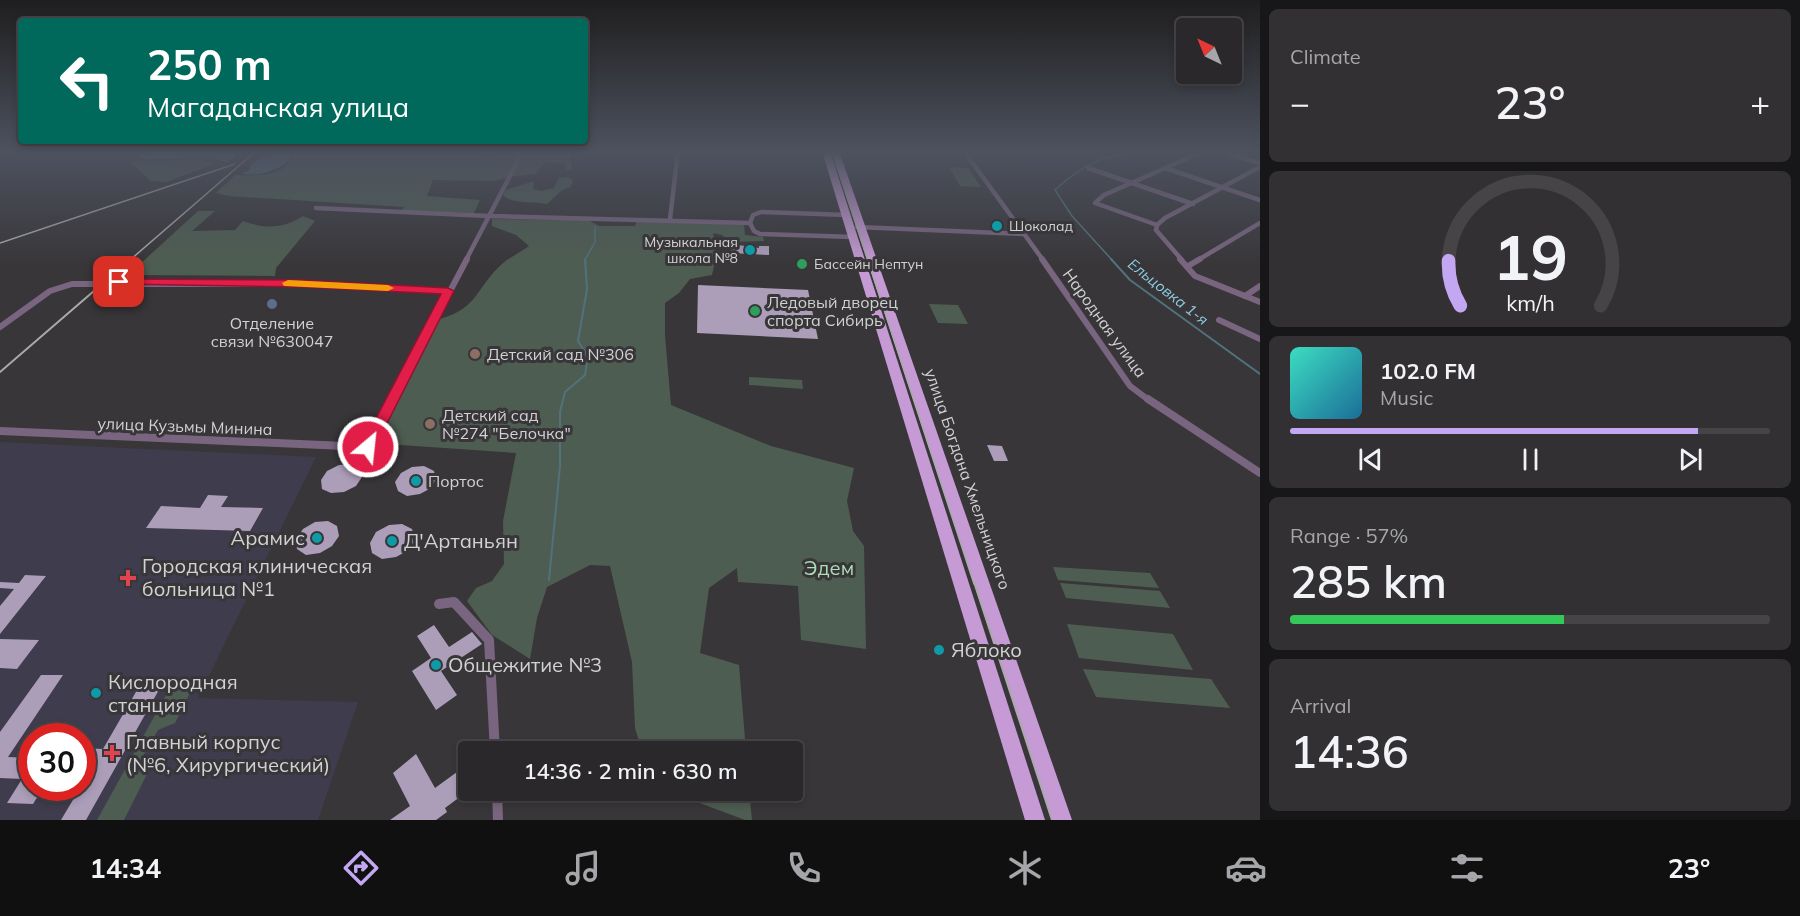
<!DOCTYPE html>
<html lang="en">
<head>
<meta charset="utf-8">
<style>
	body { margin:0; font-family:Mulish,sans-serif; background:#323033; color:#f1f3f6; height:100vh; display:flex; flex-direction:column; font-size:22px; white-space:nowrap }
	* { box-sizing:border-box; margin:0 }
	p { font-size:20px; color:#a5a6a9 }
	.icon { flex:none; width:33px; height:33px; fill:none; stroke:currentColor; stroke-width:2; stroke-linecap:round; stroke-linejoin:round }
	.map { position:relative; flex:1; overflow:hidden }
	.side { display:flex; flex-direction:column; gap:9px; padding:9px; background:#171618; width:540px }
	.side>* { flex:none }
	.top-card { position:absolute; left:18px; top:18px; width:570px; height:126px; border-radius:6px; box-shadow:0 3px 9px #0003,0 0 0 2px #464447; background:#00695c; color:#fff; overflow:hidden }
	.needle { width:39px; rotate:317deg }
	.tools { position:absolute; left:1176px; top:18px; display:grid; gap:12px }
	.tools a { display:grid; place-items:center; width:66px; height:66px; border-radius:6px; background:#2a282b; box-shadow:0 3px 9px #0003,0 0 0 2px #464447; font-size:30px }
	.speed { position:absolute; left:18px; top:723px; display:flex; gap:12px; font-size:30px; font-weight:700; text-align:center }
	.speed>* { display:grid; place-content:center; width:78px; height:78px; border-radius:50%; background:#2a282b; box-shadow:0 3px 9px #0003,0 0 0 2px #464447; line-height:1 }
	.speed .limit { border:9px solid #d22; background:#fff; color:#111 }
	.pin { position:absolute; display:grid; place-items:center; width:51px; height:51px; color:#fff; margin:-26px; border-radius:12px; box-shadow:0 3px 9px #0006 }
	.me { position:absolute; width:66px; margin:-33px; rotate:28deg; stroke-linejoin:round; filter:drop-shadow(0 0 4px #0008) }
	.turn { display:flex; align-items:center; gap:21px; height:126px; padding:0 30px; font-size:27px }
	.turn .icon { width:78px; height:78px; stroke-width:2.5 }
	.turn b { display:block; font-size:42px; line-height:51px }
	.big { font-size:45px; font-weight:600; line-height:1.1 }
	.side .widget { flex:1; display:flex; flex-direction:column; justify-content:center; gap:9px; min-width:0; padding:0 21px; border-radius:9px; background:#323033 }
	.side .dial { align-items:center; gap:0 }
	.dial svg { height:156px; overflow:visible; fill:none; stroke:#464447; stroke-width:7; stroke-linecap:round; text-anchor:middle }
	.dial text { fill:#f1f3f6; stroke:none }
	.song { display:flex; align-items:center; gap:18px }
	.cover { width:72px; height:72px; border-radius:9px; background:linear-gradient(135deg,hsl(170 70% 55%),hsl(200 70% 35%)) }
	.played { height:6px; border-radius:3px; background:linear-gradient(90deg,#c3a7f2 85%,#464447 85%) }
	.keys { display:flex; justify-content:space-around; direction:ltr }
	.heat { display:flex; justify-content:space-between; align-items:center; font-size:33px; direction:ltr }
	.charge { height:9px; border-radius:4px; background:linear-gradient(90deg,#34c759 57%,#464447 0) }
	.trip { position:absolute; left:458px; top:741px; width:345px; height:60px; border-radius:6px; background:#2a282b; box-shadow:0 3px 9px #0003,0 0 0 2px #464447; font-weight:600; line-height:60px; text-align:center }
	.tabs { display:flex; height:96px; justify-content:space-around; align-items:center; background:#111011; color:#a5a6a9 }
	.tabs .icon { width:42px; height:42px }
	.tabs .current { color:#c3a7f2 }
	.tabs b { font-size:27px; color:#f1f3f6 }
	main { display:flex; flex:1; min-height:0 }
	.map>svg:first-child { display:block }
	.medical { fill:#3f3c4d; fill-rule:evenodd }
	.green { fill:#4e5d51 }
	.water { fill:#51727d }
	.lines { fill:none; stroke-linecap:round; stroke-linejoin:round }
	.stream-far1 { stroke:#51727d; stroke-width:1.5 }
	.stream { stroke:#51727d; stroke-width:2 }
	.building { fill:#ac9eb9 }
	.minor-far3 { stroke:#79657f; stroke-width:4.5 }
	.minor-far2 { stroke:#79657f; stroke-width:6 }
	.minor-far1 { stroke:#79657f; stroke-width:8 }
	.minor { stroke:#79657f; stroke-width:10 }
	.trunk { fill:#c69ad4; fill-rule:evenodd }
	.tram-far1 { stroke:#aaaaab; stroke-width:1.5 }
	.tram { stroke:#aaaaab; stroke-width:2 }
	.rail-far1 { stroke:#aaaaab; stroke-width:1.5 }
	.rail { stroke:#aaaaab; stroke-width:2 }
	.route { fill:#e11d48; stroke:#92132f; stroke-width:1.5 }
	.slow { fill:#f59e0b }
	.culture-dot { fill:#0f9aa8; stroke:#383639; stroke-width:2 }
	.leisure-dot { fill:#2e9e5b; stroke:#383639; stroke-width:2 }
	.service-dot { fill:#5c6f8a; stroke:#383639; stroke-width:2 }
	.education-dot { fill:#8d6e63; stroke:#383639; stroke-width:2 }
	.health-dot { fill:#e0444e; stroke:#383639; stroke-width:2 }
	.labels { text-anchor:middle; stroke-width:6; stroke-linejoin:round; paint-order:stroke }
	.far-poi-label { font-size:14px; fill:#d2d2d3; stroke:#383639; text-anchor:start }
	.far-water-label { font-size:15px; font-style:italic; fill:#8dcee3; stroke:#383639 }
	.poi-label { font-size:16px; fill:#d2d2d3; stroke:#383639; text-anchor:start }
	.street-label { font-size:16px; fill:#d2d2d3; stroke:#383639 }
	.near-poi-label { font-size:20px; fill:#d2d2d3; stroke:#383639; text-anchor:start }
	.near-park-label { font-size:20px; fill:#adddb7; stroke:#383639 }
</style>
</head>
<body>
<main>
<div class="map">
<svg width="1260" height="820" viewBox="0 0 1260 820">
	<rect width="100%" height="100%" fill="#383639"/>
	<path class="medical" d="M0 442 316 457 198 698 358 702 318 820H0ZM32 736H82V788H32Z"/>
	<g class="green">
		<path d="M287 151H484L483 156 490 157 493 151H570L572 170 565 171 566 164 546 162 535 174 515 176 493 181 433 180 427 196 480 200 474 213 401 211 404 207 229 196 216 193 235 175C256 176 288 177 295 152Z"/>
		<polygon points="198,160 217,163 166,182 151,181 132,164 132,161"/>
		<polygon points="949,167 968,168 981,187 960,186"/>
		<path d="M568 177 573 180 571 187 562 190 547 204C535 201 510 204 503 195L506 190 534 181 533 189 541 191 554 188 559 178Z"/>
		<path d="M198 211H215L192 231 235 230 243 221C265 229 283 229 303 216L315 221 276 268 275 276 128 275Z"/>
		<path d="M492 219 588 220 599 226H635L637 219 744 225 745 235 763 237 764 241 730 242 722 235 713 233 717 253 712 275 690 279 679 293 665 303V335L671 405 771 446 854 468 847 501 853 531 864 546 866 649 801 640 798 586 738 582 737 568 709 588 700 653 739 665 746 751H642L635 728 632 662 610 566 590 565 547 587 537 618 530 659 492 635 467 601 476 588 492 581 504 564 503 521 516 453 371 443 440 319C479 308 476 287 502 264 510 257 521 252 529 246L516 235 492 226Z"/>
		<polygon points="929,304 958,305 968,324 938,323"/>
		<polygon points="749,377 802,380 803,389 749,385"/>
		<polygon points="1053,567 1150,573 1159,588 1058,580"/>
		<polygon points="1060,583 1160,591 1170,608 1066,598"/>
		<polygon points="1067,624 1173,634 1193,670 1079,658"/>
		<polygon points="1083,669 1211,679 1230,708 1096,697"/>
		<polygon points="175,679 197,679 175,723 158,730 143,756 153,762 124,820 97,820"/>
		<polygon points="679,791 749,791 752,820 745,820 697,802"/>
	</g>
	<g class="water">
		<polygon points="129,151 229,151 236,157 226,162 211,158 145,159"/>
		<path d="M285 152 291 155 290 161C272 172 263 176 242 174L250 169V166L262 157Z"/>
	</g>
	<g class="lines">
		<g class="stream-far1">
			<polyline points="585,260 595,242 595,227"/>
			<path d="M1112 260 1072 216 1055 190C1091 157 1109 155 1156 151"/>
		</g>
		<g class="stream">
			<polyline points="1111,259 1130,280 1260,374"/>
			<polyline points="549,580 560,466 560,412 565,392 585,375 588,357 578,341 587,289 585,259"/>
		</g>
	</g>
	<g class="building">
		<polygon points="731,244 759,248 759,246 769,246 769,255 731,253"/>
		<polygon points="698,285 808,290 818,339 697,333"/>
		<polygon points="987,445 1002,446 1008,461 994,461"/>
		<polygon points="352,464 361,468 362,477 356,486 344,492 331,493 322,489 321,480 327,471 339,465"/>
		<polygon points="424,466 434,471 436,479 431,488 420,494 407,496 398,491 395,482 401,473 412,467"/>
		<polygon points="208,495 228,496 221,507 263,508 250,531 146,528 161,506 200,508"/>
		<polygon points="328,521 337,526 339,536 332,546 320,553 306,555 297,549 296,539 303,529 315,522"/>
		<polygon points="402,524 412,529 415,539 409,550 396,557 382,559 372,553 370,543 376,532 389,525"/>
		<polygon points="25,575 46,576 0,634 0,606 14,589 0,588 0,582 19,583"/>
		<polygon points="434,625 449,647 472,632 482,644 441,671 457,695 436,710 412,671 431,658 417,636"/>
		<polygon points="0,639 39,640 17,669 0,668"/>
		<polygon points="41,675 63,675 8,757 32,758 32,788 43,788 33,804 7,803 22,779 0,778 0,732"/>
		<polygon points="144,678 165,679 86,820 61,820 80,788 82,788 82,748 103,749"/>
		<polygon points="416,754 435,788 468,764 468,791 445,808 447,812 436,820 390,820 410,806 393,773"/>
	</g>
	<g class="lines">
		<g class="minor-far3">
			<polyline points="964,151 1043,260"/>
			<polyline points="1219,151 1260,163"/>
			<polyline points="1088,168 1193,204"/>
			<polyline points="1165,168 1260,200"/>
			<polyline points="316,208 489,216 750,223 753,215 761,212 847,215"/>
			<polyline points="670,219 678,151"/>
			<polyline points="750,223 754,231 760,234 854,237"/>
			<polyline points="1157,225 1095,203 1104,195 1204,151"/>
			<polyline points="1157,225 1156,230 1182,260"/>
			<polyline points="1157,225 1165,218 1260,167"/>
			<polyline points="857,227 1025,234"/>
			<polyline points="466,260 523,151"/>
			<polyline points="1198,260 1260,223"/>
		</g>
		<g class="minor-far2">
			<polyline points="1042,259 1130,386 1150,401"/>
			<polyline points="1180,259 1195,276 1260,302"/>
			<polyline points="1188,266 1200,259"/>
			<polyline points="1245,296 1260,286"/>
			<polyline points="1219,320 1260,339"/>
			<polyline points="0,327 50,291 72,284 302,284 448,291"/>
			<polyline points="392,401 467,259"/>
		</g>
		<g class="minor-far1">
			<polyline points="1148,399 1260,473"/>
			<polyline points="0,431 368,447 393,399"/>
		</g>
		<g class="minor">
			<polyline points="439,604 454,602 489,640 495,752"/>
			<polyline points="497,790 498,820"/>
		</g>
		<g class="trunk">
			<polygon points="822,151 830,151 1045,820 1025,820"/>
			<polygon points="831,151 839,151 1072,820 1052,820"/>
		</g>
		<polyline class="tram-far1" points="832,151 974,584"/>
		<polyline class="tram" points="974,582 1052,820"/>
		<g class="rail-far1">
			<polyline points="0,243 235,164"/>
			<polyline points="130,260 256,151"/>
		</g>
		<polyline class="rail" points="0,372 131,259"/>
	</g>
	<linearGradient id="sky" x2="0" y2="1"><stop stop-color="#1f1e1f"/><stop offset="0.57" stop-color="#4d525f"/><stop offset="1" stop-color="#4d525f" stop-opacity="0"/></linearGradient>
	<rect width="1260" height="266" fill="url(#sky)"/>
	<polygon class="route" points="119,279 302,280 448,288 454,291 375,447 368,452 361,447 441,294 302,287 116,284 116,280"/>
	<polygon class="slow" points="288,280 388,285 394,288 388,291 284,286 282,283"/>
	<g class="culture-dot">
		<circle cx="997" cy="226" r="6"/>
		<circle cx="750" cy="250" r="6"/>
		<circle cx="416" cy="481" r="6"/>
		<circle cx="317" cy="538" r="6"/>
		<circle cx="392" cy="541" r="6"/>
		<circle cx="939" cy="650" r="6"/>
		<circle cx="436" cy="665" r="6"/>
		<circle cx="96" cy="693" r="6"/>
	</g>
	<g class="leisure-dot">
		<circle cx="802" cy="264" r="6"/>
		<circle cx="755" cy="311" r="6"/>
	</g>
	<circle class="service-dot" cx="272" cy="304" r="6"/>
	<g class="education-dot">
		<circle cx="475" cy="354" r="6"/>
		<circle cx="430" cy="424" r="6"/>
	</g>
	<g class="health-dot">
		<path d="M125 569h6v6h6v6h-6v6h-6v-6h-6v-6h6z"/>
		<path d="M109 744h6v6h6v6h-6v6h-6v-6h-6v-6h6z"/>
	</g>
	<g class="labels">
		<g class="far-poi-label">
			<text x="1009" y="231">Шоколад</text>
			<text x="738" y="247" text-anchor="end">Музыкальная<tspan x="738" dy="16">школа №8</tspan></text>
			<text x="814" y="269">Бассейн Нептун</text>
		</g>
		<g class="far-water-label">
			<text transform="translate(1168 292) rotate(38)" y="5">Ельцовка 1-я</text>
		</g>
		<g class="poi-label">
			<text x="767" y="308">Ледовый дворец<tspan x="767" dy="18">спорта Сибирь</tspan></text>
			<text x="272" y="329" text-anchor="middle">Отделение<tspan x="272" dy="18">связи №630047</tspan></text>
			<text x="487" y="360">Детский сад №306</text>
			<text x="442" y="421">Детский сад<tspan x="442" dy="18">№274 "Белочка"</tspan></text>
			<text x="428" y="487">Портос</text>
		</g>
		<g class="street-label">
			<text transform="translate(1105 323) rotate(54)" y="6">Народная улица</text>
			<text transform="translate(185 426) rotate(2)" y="6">улица Кузьмы Минина</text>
			<text transform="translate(968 479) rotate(71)" y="6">улица Богдана Хмельницкого</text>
		</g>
		<g class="near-poi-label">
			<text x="305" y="545" text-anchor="end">Арамис</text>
			<text x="404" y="548">Д'Артаньян</text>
			<text x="142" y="573">Городская клиническая<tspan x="142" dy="23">больница №1</tspan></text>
			<text x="951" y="657">Яблоко</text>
			<text x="448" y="672">Общежитие №3</text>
			<text x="108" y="689">Кислородная<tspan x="108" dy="23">станция</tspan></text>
			<text x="126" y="749">Главный корпус<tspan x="126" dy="23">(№6, Хирургический)</tspan></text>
		</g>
		<g class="near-park-label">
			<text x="829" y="575">Эдем</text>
		</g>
	</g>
</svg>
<div class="tools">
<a><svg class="needle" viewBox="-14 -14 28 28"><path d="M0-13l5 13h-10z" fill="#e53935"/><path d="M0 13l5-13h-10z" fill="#a5a6a9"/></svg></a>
</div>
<div class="speed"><div class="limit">30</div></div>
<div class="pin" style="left:119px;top:282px;background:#d93025"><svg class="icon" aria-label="arrive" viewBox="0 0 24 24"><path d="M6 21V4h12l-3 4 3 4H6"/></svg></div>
<svg class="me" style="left:368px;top:447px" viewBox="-20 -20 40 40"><circle r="17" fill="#e11d48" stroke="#fff" stroke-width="3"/><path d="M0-11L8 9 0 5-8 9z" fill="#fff"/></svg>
<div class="trip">14:36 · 2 min · 630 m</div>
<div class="top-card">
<div class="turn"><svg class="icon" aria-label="left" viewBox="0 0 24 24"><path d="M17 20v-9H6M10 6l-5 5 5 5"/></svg><div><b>250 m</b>Магаданская улица</div></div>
</div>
</div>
<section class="side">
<div class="widget"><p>Climate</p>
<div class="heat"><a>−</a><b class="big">23°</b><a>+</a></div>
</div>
<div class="widget dial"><svg viewBox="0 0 100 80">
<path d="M14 69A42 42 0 1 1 86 69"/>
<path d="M14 69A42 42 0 0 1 8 46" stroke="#c3a7f2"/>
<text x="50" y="56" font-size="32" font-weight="700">19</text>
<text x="50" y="72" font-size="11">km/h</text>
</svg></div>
<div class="widget">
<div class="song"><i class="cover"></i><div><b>102.0 FM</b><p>Music</p></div></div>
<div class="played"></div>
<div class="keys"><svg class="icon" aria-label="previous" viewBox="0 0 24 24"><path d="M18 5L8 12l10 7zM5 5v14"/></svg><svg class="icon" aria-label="pause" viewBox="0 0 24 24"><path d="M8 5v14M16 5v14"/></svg><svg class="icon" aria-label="next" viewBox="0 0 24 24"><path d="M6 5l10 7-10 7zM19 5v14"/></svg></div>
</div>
<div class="widget"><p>Range · 57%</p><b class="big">285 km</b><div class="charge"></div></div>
<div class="widget"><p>Arrival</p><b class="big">14:36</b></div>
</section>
</main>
<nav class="tabs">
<b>14:34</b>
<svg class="icon current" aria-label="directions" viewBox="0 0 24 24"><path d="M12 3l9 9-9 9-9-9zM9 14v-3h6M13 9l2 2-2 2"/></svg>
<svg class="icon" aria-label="music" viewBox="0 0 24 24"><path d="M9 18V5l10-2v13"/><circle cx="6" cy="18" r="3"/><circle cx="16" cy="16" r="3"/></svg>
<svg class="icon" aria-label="phone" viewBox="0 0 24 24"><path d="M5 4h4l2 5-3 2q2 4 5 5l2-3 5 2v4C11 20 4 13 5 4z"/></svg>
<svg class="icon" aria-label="climate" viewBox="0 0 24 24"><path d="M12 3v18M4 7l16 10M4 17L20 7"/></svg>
<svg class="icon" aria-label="car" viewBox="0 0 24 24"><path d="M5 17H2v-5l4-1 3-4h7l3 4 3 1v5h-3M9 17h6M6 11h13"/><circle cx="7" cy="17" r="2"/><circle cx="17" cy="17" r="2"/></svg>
<svg class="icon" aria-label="filters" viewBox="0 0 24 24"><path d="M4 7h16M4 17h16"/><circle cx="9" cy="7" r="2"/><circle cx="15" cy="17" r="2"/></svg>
<b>23°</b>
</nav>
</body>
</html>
